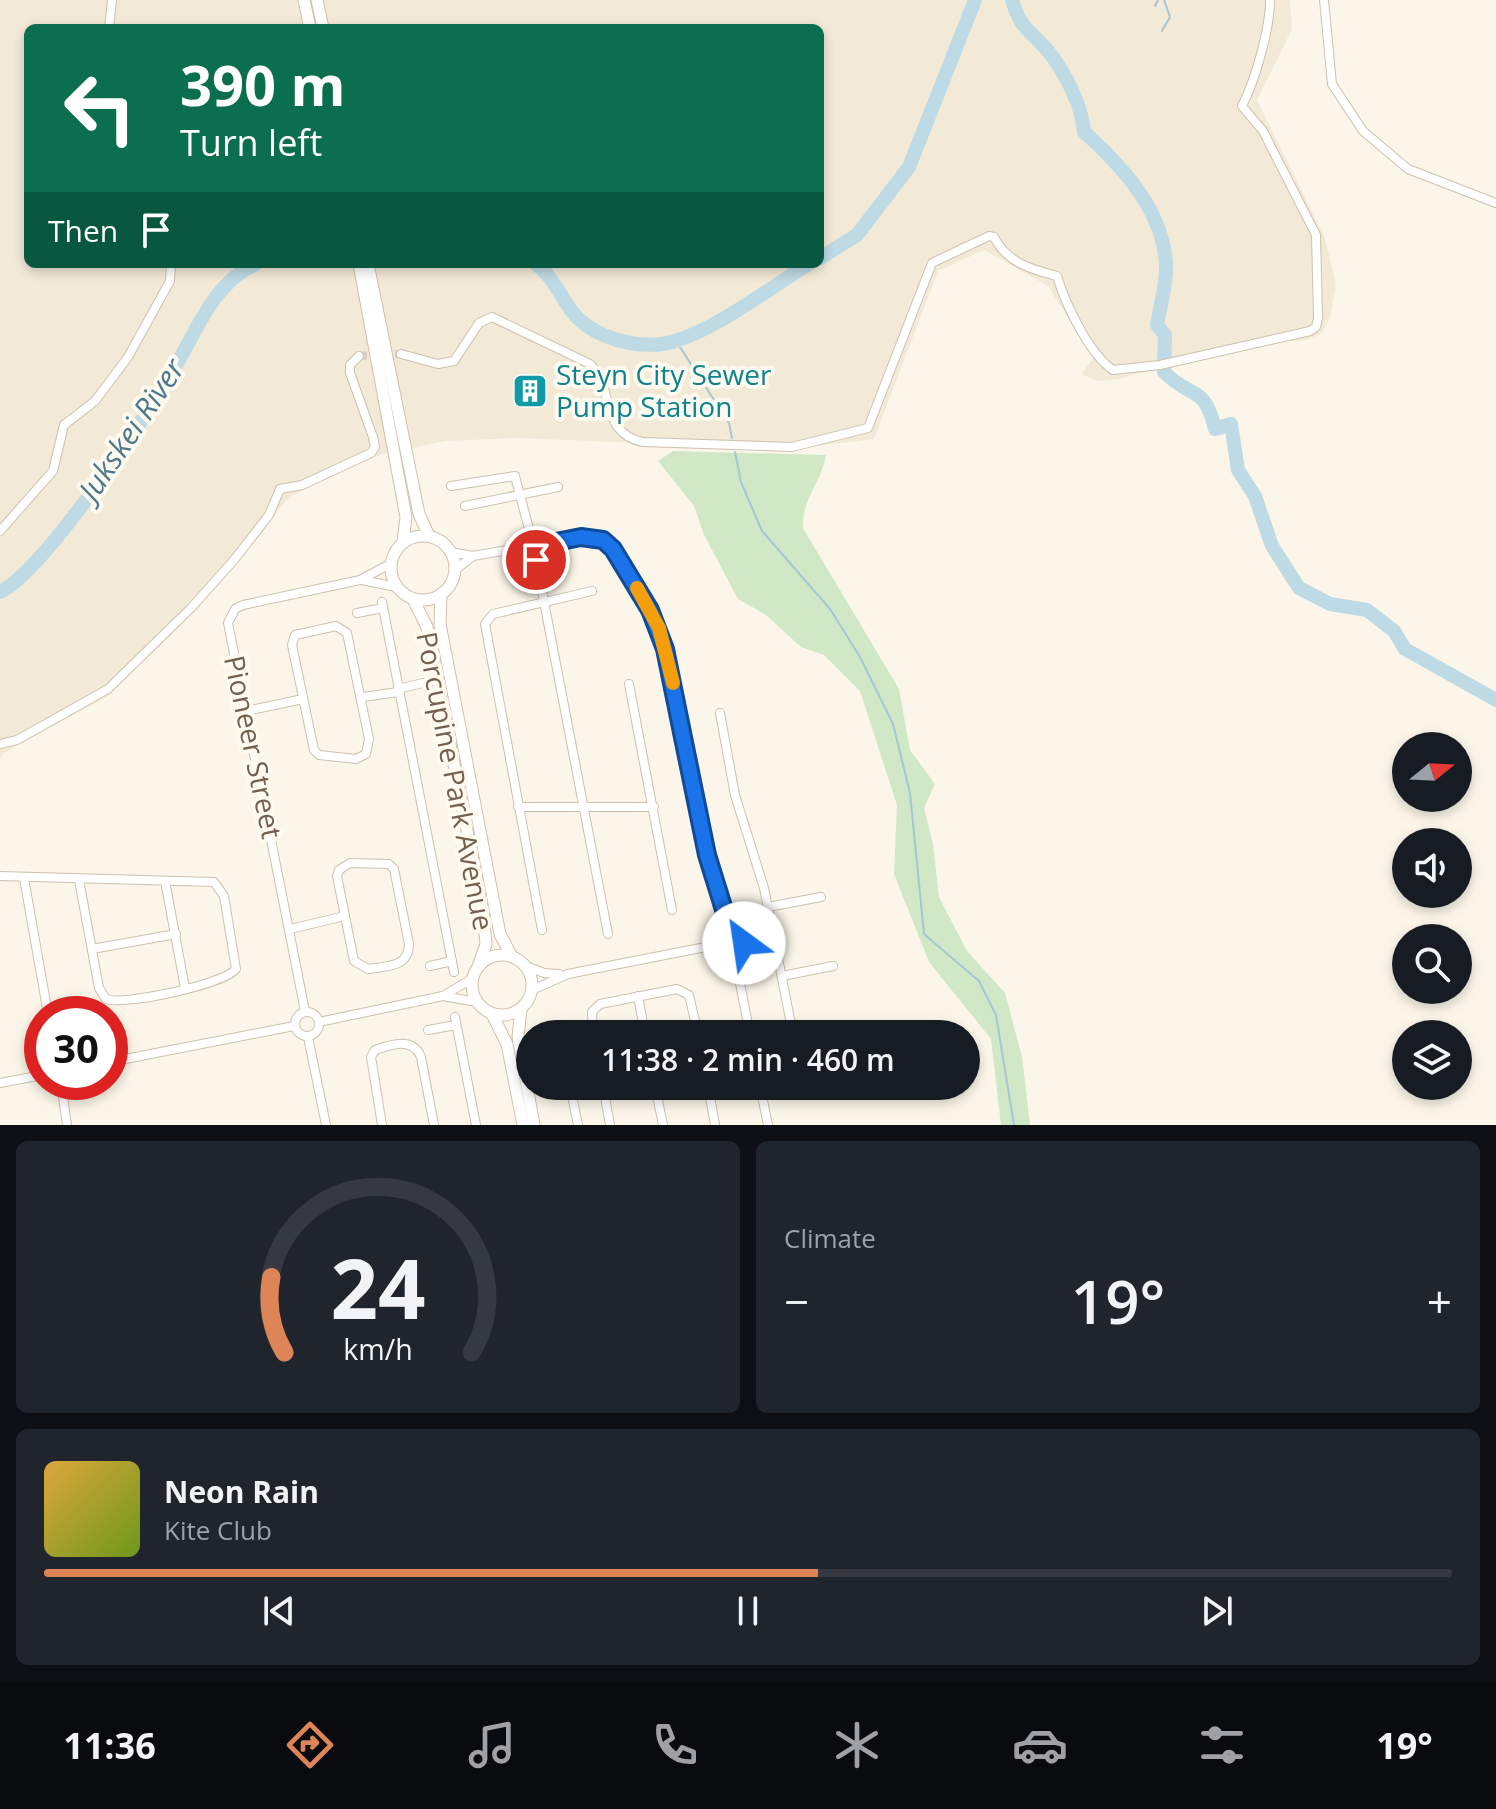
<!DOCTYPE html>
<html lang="en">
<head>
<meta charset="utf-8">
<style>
	body { margin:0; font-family:"Open Sans",sans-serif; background:#20242c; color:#f1f3f6; height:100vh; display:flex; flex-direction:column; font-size:30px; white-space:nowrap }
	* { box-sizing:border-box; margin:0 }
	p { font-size:26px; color:#9ea1a6 }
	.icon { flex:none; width:44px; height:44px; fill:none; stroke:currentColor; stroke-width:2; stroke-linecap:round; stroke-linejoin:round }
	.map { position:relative; height:1125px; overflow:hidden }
	.sheet { display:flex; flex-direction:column; gap:16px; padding:16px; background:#0d0f14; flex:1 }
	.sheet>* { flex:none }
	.banner { position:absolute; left:24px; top:24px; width:800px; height:244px; border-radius:12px; box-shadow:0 4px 12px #0003; background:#0b6e4f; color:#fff; overflow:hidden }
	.needle { width:52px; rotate:72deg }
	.buttons { position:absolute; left:1392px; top:732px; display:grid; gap:16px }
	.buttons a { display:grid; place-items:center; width:80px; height:80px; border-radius:50%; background:#171b24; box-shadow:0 4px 12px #0003; font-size:40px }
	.speed { position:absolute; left:24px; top:996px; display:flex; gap:16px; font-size:40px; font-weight:700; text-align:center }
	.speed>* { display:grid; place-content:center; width:104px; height:104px; border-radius:50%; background:#171b24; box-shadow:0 4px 12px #0003; line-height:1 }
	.speed .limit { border:12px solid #d22; background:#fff; color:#111 }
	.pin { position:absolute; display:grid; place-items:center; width:68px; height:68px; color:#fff; margin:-34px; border:4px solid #fff; border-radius:50%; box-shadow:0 2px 8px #0007 }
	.me { position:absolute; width:88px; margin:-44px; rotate:329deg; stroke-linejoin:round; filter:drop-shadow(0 0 6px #0008) }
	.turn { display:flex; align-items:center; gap:28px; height:168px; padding:0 24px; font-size:36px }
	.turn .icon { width:104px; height:104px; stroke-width:2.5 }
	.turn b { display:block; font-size:56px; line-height:68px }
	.then { display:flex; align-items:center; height:76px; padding:0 24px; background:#0003; gap:16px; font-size:30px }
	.big { font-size:60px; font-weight:600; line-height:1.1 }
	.sheet .tile { flex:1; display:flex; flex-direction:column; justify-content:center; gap:12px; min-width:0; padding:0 28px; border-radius:12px; background:#20242c }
	.sheet .dial { align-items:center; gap:0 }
	.dial svg { height:208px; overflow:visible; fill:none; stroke:#363941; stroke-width:7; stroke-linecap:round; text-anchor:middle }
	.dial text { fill:#f1f3f6; stroke:none }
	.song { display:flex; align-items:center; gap:24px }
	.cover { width:96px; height:96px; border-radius:12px; background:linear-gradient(135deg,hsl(40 70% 55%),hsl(80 70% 35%)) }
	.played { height:8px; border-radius:4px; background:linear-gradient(90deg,#dd8556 55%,#363941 55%) }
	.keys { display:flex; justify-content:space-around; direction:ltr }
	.heat { display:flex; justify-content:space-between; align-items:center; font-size:44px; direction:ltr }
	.sheet .tiles { flex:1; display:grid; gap:16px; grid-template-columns:1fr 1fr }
	.tile:last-child { grid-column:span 2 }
	.trip { position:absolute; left:516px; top:1020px; width:464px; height:80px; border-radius:40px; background:#171b24; box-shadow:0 4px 12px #0003; font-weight:600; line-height:80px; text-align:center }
	.tab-bar { display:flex; height:128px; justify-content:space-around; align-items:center; background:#090b0e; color:#9ea1a6 }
	.tab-bar .icon { width:56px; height:56px }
	.tab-bar .active { color:#dd8556 }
	.tab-bar b { font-size:36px; color:#f1f3f6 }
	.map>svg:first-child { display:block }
	.residential { fill:#f2e9d7; fill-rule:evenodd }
	.green { fill:#d1e8c7 }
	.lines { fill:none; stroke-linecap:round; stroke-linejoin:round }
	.stream { stroke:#a5c7d5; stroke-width:2 }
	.river { stroke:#bedae4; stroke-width:14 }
	.street-tunnel { stroke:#d9d0c2; stroke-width:8; stroke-dasharray:8 4; stroke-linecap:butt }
	.street-casing { stroke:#cdc0af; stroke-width:10 }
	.secondary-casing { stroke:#cfc1ad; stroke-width:13 }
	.street { stroke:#fff; stroke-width:8 }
	.secondary { stroke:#fff; stroke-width:11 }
	.route-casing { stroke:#114b97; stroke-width:20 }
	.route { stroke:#1a73e8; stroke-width:14 }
	.slow { stroke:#f59e0b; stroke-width:14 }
	.labels { text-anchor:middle; stroke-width:8; stroke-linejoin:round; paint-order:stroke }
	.culture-label { font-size:28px; fill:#0d838f; stroke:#fefaef; text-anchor:start }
	.street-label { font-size:28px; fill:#74604e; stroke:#fefaef }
	.water-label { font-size:30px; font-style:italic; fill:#4c798d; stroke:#fefaef }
</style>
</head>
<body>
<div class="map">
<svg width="1496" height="1125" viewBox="0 0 1496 1125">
	<rect width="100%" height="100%" fill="#fbf6e9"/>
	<path class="residential" d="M0 0H1290L1292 29 1257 100 1325 238 1336 285 1330 318 1322 333 1307 340 1250 343 1119 379 1097 381 1082 374 1093 358 1048 286 984 250 938 271 874 439 790 449 519 438 445 441 374 456 289 497 202 604 108 696 4 753 0 759ZM28 28H820V264H28Z"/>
	<path class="green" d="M673 451 826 455C821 484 802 498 803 528L899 689 910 750 935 784 924 808 933 844 939 897 967 951 1005 993 1022 1057 1030 1125H1001L991 1039 929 962 894 874 897 805 860 691 824 655 801 647 766 615 738 599 704 535 694 506 658 461Z"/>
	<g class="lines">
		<g class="stream">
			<polyline points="1155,6 1158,0"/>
			<polyline points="1162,31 1170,17 1164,0"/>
			<polyline points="676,341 729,423 732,438"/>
			<polyline points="735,452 741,482 762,531 830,609 860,657 893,724 910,793 924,934 979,981 996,1015 1014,1125"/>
		</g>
		<g class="river">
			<path d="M1012 0C1022 32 1028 27 1048 51 1065 72 1082 105 1084 132 1122 166 1163 210 1166 264 1167 284 1160 306 1157 325L1165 335 1164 372C1190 399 1205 384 1215 429L1231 424 1238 470 1255 496 1272 546 1299 588 1330 604 1367 610 1394 631 1405 649 1496 700"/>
			<polyline points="820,258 857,235 909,167 975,0"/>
			<path d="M536 264C559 281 563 309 586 325 609 342 648 350 675 341 719 328 769 288 809 264"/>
			<path d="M0 592C45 570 147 415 175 367 197 330 214 282 256 264"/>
		</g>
		<polyline class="street-tunnel" points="359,356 401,354"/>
		<g class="street-casing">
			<g id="street">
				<polyline points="1324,0 1332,84 1363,131 1408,169 1496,203"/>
				<polyline points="109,28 112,0"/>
				<path d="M401 354 438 364 454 361 479 323 492 317 590 364C615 389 600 434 643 442L792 447 868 428 932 263 989 236 994 237C1007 263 1033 270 1057 276 1065 303 1089 354 1113 370L1160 365 1310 331 1316 327 1318 318 1316 235 1263 131 1242 106C1255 81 1270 29 1270 0"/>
				<polyline points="451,486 515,476 530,533"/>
				<polyline points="465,506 558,487"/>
				<polyline points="0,531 53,471 64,425 95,401 128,357 170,281 171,264"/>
				<circle cx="533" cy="546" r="14"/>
				<polyline points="546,544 581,537 603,540 613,549 650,610 665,649 707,855 730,929"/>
				<polyline points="451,552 473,556 519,548"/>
				<polyline points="536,560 608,934"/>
				<polyline points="455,570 473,556"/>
				<polyline points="362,580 396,587"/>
				<polyline points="382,602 454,972"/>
				<polyline points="357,613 383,608"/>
				<polygon points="336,626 347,633 369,739 366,754 356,759 319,755 314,750 292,645 295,635"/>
				<polyline points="629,684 672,910"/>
				<polyline points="398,689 423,683"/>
				<polyline points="363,697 398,692"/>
				<polyline points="246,711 303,699"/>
				<polyline points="720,713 735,795 764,888 793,1034"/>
				<polyline points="0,744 17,740 108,689 191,608 234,560 269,515 280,489 302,485 371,453 375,447 373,437 350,373 350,365 359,356"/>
				<polyline points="518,807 654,807"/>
				<path d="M350 863 389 864 394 869 409 944C409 967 388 966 368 969L354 961 337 876 339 870Z"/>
				<path d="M0 876 214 882 224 896 236 969C225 984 123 1006 106 999L99 988 79 880"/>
				<polyline points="24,878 48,1014"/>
				<polyline points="165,881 185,988"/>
				<polyline points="768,907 821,897"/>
				<circle cx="732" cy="941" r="12"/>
				<polyline points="290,929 345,916"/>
				<polyline points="542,930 485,624 493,614 592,591"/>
				<polyline points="744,938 772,933"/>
				<polyline points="92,949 176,934"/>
				<polyline points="734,953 750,1034"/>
				<polyline points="430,966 452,961"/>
				<polyline points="526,966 544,973 559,974"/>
				<polyline points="782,976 833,966"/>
				<polyline points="532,990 568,974 721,944"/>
				<polyline points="443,996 477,1002"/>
				<polyline points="638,996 645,1034"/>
				<polyline points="305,1011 228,623 235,609 243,605 360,580 390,564"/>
				<circle cx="307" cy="1024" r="12"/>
				<polyline points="455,1017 476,1125"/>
				<polyline points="319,1022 443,996 473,978"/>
				<polyline points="428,1030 456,1025"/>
				<polyline points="593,1034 592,1012 600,1004 677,989 689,995 698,1034"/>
				<polyline points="308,1037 326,1125"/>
				<polyline points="110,1062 294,1026"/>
				<polyline points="0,1083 42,1075"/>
				<polyline points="61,1083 67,1125"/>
				<polyline points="570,1086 578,1125"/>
				<polyline points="603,1086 610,1125"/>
				<polyline points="655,1086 663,1125"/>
				<polyline points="708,1086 715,1125"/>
				<polyline points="760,1086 768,1125"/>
				<path d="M382 1125 371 1057 375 1050C392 1044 413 1037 421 1057L434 1125"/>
			</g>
		</g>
		<g class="secondary-casing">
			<g id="secondary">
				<polyline points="304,0 310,28"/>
				<polyline points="317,0 323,28"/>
				<polyline points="359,264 406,517 403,542"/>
				<polyline points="368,264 419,514 429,536"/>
				<circle cx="423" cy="568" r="32"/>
				<polyline points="441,594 440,624 500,934 511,955"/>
				<polyline points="413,599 427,627 483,912 486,944 479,964"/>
				<circle cx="502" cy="985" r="30"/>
				<polyline points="521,1009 518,1037 534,1125"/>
				<polyline points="492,1014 507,1044 523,1125"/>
			</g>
		</g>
		<use href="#street" class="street"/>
		<use href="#secondary" class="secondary"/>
	</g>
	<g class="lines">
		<g class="route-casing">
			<polyline id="route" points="536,560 546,552 546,544 581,537 603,540 613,549 650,610 665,649 707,855 730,929 742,934 744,943"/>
		</g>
		<use href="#route" class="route"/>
		<polyline class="slow" points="637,588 659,628 673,683"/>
	</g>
	<defs>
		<g id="building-square" transform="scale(1.8)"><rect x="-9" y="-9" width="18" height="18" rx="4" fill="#0f9aa8" stroke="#fefaef"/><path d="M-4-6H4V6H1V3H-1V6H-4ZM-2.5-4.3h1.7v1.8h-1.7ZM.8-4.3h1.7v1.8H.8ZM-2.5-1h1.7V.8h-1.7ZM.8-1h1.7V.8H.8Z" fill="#fff"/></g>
	</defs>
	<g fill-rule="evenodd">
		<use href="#building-square" x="530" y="391"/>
	</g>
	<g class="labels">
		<g class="culture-label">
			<text x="556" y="385">Steyn City Sewer<tspan x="556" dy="32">Pump Station</tspan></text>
		</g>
		<g class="street-label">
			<text transform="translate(253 747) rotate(78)" y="10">Pioneer Street</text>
			<text transform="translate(455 781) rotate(79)" y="10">Porcupine Park Avenue</text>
		</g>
		<g class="water-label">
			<text transform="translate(132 430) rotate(-56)" y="10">Jukskei River</text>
		</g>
	</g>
</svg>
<div class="buttons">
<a><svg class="needle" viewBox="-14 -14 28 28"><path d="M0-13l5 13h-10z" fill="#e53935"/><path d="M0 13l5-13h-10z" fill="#9ea1a6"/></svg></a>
<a><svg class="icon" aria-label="sound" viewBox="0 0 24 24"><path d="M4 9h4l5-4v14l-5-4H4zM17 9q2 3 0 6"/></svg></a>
<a><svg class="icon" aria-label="search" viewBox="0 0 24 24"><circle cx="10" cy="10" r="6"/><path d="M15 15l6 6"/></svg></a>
<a><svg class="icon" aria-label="layers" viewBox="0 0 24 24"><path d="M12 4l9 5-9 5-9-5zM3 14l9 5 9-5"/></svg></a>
</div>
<div class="speed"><div class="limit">30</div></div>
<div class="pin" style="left:536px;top:560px;background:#d93025"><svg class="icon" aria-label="arrive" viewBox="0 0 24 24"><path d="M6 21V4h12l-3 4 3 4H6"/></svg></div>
<svg class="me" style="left:744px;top:943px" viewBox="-20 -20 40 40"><circle r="19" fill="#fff"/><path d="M0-13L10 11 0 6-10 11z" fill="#1a73e8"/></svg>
<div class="trip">11:38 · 2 min · 460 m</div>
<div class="banner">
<div class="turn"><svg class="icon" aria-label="left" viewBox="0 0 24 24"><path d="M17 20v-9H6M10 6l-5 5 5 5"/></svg><div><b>390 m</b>Turn left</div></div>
<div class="then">Then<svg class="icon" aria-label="arrive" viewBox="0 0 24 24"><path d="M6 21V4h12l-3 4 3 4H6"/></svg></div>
</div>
</div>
<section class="sheet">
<div class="tiles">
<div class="tile dial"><svg viewBox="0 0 100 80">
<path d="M14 69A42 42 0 1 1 86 69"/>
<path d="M14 69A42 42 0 0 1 9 40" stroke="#dd8556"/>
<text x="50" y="56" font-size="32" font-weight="700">24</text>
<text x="50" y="72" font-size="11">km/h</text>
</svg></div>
<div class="tile"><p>Climate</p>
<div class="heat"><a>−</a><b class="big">19°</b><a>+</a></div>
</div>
<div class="tile">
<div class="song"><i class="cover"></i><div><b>Neon Rain</b><p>Kite Club</p></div></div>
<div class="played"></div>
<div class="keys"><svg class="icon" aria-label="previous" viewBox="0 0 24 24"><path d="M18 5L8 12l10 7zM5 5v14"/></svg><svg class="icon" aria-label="pause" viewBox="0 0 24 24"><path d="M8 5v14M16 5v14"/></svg><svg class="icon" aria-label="next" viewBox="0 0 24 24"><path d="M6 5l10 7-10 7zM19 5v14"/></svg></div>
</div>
</div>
</section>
<nav class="tab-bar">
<b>11:36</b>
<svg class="icon active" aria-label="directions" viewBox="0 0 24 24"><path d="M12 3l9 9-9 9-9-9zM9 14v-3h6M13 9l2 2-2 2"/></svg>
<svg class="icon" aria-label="music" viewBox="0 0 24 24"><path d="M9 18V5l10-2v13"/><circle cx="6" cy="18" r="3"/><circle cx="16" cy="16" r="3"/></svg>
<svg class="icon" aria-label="phone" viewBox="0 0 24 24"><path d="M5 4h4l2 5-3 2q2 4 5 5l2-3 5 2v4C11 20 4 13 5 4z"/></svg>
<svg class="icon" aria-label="climate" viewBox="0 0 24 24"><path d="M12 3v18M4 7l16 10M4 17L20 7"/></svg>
<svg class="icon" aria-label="car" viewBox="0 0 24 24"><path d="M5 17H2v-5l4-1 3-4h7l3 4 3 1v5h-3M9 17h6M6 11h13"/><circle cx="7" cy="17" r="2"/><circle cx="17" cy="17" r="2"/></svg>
<svg class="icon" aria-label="filters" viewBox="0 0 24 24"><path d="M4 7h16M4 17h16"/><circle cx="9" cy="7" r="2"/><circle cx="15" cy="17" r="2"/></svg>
<b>19°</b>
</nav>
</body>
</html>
